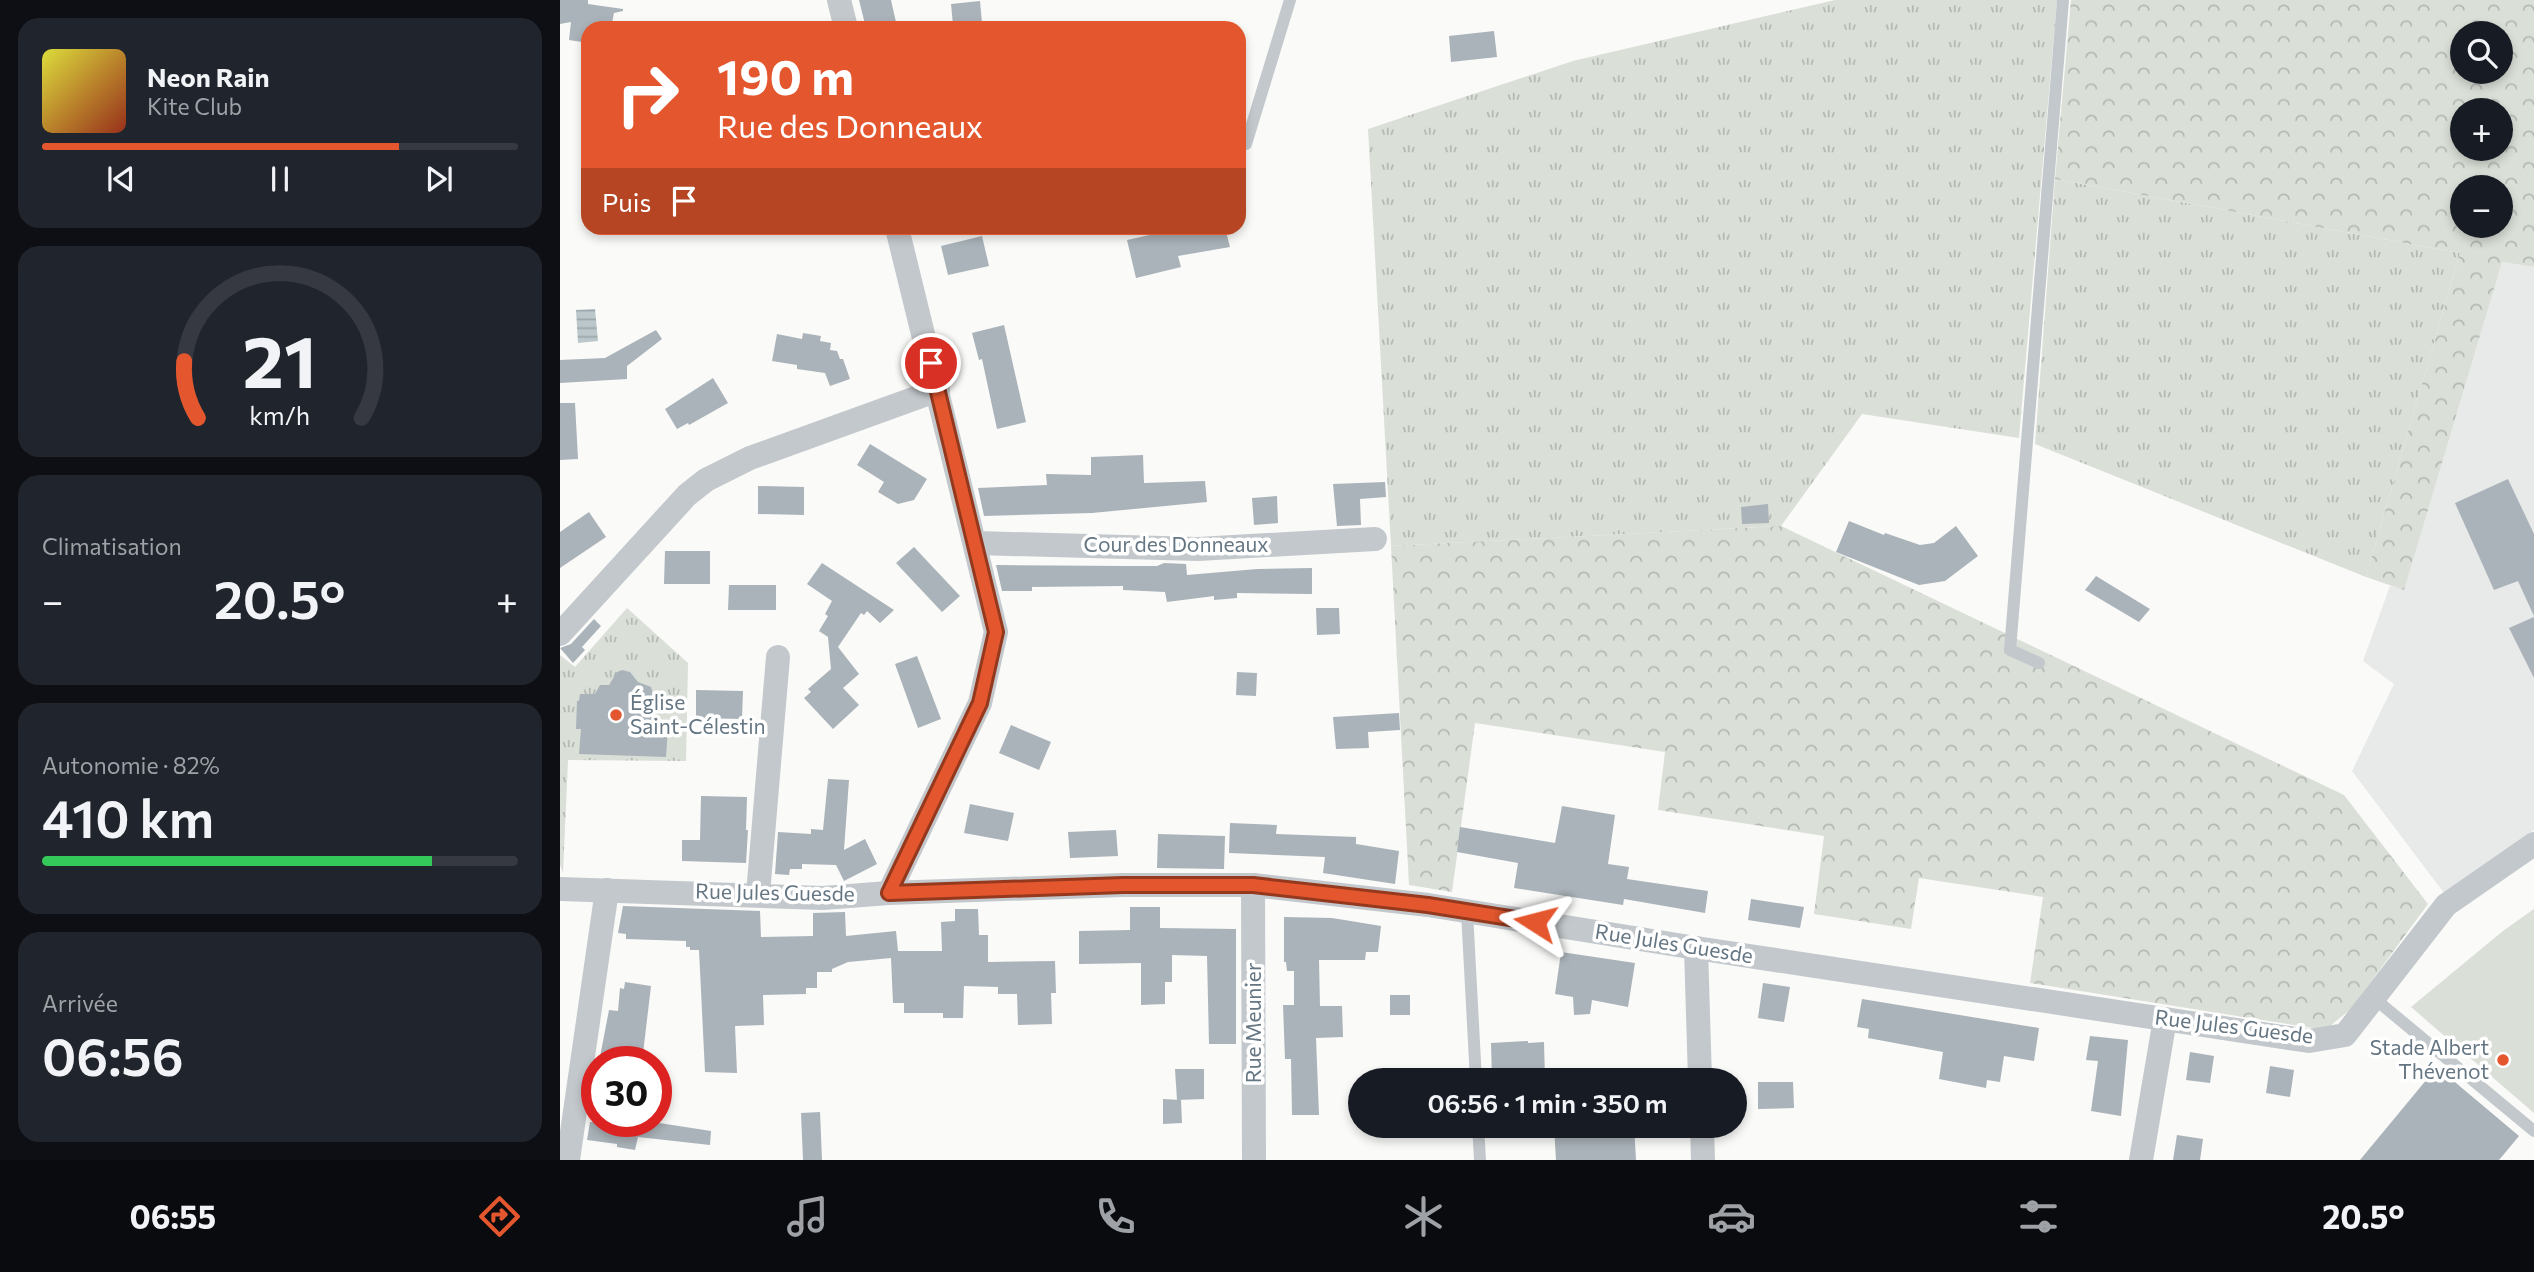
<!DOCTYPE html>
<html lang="fr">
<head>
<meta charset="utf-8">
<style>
	body { margin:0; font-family:Commissioner,sans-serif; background:#20242c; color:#f1f3f6; height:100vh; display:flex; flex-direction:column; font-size:26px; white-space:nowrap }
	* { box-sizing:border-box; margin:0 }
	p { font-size:23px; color:#9ea1a6 }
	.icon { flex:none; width:38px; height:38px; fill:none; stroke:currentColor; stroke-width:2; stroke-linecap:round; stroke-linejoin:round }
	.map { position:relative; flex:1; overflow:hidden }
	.details { display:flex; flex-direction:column; gap:18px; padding:18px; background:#0d0f14; width:560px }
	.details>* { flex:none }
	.hud { position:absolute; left:21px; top:21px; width:665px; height:214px; border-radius:21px; box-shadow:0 4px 10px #0003; background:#e4572e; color:#fff; overflow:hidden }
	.fabs { position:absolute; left:1890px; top:21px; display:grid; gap:14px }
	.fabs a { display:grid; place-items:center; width:63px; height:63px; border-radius:50%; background:#171b24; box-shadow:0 4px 10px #0003; font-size:35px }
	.speed { position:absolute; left:21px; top:1046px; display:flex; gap:14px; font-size:35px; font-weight:700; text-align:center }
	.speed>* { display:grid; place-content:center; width:91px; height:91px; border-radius:50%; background:#171b24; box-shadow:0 4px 10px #0003; line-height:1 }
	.speed .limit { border:10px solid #d22; background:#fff; color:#111 }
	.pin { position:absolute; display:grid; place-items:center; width:60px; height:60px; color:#fff; margin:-30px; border:4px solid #fff; border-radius:50%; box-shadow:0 2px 7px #0007 }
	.me { position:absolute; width:77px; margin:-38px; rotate:279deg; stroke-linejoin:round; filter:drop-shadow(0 0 5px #0008) }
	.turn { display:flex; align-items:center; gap:24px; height:147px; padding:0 21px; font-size:32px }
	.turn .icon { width:91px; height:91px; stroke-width:2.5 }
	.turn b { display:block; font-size:49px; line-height:60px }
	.then { display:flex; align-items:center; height:66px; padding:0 21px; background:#0003; gap:14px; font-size:26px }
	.big { font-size:52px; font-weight:600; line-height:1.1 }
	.details .card { flex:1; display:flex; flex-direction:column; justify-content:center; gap:10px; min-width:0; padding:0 24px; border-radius:21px; background:#20242c }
	.details .dial { align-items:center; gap:0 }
	.dial svg { height:182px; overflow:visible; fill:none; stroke:#363941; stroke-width:7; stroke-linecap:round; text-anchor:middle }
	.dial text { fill:#f1f3f6; stroke:none }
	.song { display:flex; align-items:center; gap:21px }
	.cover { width:84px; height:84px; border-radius:10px; background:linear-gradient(135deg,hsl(60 70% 55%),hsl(10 70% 35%)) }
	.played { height:7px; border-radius:4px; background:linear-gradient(90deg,#e4572e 75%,#363941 75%) }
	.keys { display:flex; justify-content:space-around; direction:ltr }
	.heat { display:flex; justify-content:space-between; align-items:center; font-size:38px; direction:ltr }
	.charge { height:10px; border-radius:5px; background:linear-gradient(90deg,#34c759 82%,#363941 0) }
	.trip { position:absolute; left:788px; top:1068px; width:399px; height:70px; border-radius:35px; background:#171b24; box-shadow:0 4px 10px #0003; font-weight:600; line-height:70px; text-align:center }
	.tab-bar { display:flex; height:112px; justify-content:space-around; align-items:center; background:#090b0e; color:#9ea1a6 }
	.tab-bar .icon { width:49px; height:49px }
	.tab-bar .on { color:#e4572e }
	.tab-bar b { font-size:32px; color:#f1f3f6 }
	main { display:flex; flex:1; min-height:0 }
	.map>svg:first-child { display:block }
	.built { fill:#e8e9e9 }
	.grass { fill:url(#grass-tufts) }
	.forest { fill:url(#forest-crowns); fill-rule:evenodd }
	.pitch { fill:#dadfd7 }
	.water { fill:url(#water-rules) }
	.building { fill:#aab3b9 }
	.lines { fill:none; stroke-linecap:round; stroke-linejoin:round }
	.service { stroke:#c3c8cc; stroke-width:12 }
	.minor { stroke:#c3c8cc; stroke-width:24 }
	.route-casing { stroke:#94391e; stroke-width:18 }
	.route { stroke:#e4572e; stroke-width:12 }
	.poi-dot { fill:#e4572e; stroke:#fff; stroke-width:2.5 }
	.labels { text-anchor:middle; stroke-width:7; stroke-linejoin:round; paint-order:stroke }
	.street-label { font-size:21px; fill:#657683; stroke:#fff }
	.poi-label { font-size:21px; fill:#657683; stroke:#fff; text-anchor:start }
</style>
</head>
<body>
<main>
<section class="details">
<div class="card">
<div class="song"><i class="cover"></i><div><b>Neon Rain</b><p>Kite Club</p></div></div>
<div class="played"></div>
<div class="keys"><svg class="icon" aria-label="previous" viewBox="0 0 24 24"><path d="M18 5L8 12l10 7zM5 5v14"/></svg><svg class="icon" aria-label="pause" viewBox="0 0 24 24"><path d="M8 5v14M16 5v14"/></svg><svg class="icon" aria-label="next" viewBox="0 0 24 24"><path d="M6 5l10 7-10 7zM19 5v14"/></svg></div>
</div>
<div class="card dial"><svg viewBox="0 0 100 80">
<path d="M14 69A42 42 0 1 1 86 69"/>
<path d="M14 69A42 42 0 0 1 8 44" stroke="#e4572e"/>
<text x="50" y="56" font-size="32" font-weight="700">21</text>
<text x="50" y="72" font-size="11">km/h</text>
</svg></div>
<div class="card"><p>Climatisation</p>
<div class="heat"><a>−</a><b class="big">20.5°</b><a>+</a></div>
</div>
<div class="card"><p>Autonomie · 82%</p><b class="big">410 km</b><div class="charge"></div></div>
<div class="card"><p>Arrivée</p><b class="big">06:56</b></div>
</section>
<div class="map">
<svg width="1974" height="1160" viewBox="0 0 1974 1160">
	<defs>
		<pattern id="grass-tufts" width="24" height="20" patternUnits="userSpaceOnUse" patternTransform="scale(1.75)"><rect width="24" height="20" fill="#dadfd7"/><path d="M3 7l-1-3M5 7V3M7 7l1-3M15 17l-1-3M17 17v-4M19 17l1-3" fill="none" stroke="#b4b9b4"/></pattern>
		<pattern id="forest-crowns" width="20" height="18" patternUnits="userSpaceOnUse" patternTransform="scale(1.75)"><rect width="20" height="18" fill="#dadfd7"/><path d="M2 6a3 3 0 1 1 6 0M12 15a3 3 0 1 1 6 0" fill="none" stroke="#b4b9b4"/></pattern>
		<pattern id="water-rules" width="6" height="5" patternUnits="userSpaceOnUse" patternTransform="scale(1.75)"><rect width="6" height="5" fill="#bbc7cb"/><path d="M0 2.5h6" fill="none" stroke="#9ca6aa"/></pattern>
	</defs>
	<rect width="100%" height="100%" fill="#fafaf8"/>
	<polygon class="built" points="1942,262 1974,267 1974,830 1884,893 1792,771 1834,684 1803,661 1830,586 1844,589"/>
	<g class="grass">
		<polygon points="1275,0 1497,0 1459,438 1302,414 1221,526 831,546 808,129 1013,61"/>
		<polygon points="1495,179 1900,253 1806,577 1475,444"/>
		<polygon points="67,608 128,663 126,761 8,760 3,873 0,864 0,655 15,667"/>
	</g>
	<g class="forest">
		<path d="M1511 0H1974V267L1942 262 1844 590 1806 577 1900 253 1495 179ZM1902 33H1941V72H1902ZM1902 110H1941V149H1902ZM1902 187H1941V226H1902Z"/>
		<polygon points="1221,526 1784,795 1868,904 1791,1009 1765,1030 1470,983 1483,897 1359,878 1351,929 1254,914 1264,836 1098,810 1105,752 915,723 892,892 849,885 831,546"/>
	</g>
	<polygon class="pitch" points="1974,909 1974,1113 1851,1007 1943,931"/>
	<polygon class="water" points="35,309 38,341 18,343 16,310"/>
	<g class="building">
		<polygon points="0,0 28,0 28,4 63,9 63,11 54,13 51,28 28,28 28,43 9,40 11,22 0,24"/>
		<polygon points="299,0 331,0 336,22 306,28"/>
		<polygon points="420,1 422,23 393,25 391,4"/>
		<polygon points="934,31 937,57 891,62 889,36"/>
		<polygon points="651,228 665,228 670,247 618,256 621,267 576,278 567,240 612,230 613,235"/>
		<polygon points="422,236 429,266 388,275 381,246"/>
		<polygon points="444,325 466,422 437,429 422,359 419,360 412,333"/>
		<polygon points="96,330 102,339 67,366 67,379 0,383 0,360 45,358"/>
		<polygon points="243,333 261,336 260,341 271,343 270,350 277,351 280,359 283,359 290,379 270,386 265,373 237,369 237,365 212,361 217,334 242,339"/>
		<polygon points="153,378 168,403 129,425 128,423 117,429 105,409"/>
		<polygon points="0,403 15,403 18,459 0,460"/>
		<polygon points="310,444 367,479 354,500 338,504 318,492 324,482 297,465"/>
		<polygon points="583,455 584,483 645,481 647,502 532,513 424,516 418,488 487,485 486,474 531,475 531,457"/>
		<polygon points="1948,479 1974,534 1974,616 1958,581 1934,590 1895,503"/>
		<polygon points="825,482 826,497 800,499 801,525 777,526 773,484"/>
		<polygon points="198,486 244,487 244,515 198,514"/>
		<polygon points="717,496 718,523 694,525 692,498"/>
		<polygon points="1208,504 1209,523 1182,524 1181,507"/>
		<polygon points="29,512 46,537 0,568 0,532"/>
		<polygon points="1289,521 1324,535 1325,533 1360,545 1374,543 1396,526 1418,556 1385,581 1359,585 1276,552"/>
		<polygon points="354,547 400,596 382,612 336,563"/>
		<polygon points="105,551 150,551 150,584 104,584"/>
		<polygon points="262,563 334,610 320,623 307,611 304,615 301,613 278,647 299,674 283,688 299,705 273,729 244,698 251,692 248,689 271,669 268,637 259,631 268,616 265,614 272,601 247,584"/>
		<polygon points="604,563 626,564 627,575 697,569 752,568 752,594 677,593 677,598 654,600 654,596 607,602 605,592 563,590 563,586 472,587 472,591 442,591 436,565 564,566 597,566"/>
		<polygon points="1536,576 1590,609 1579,622 1525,590"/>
		<polygon points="169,585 216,585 216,610 168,610"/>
		<polygon points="756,608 779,608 780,634 757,635"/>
		<polygon points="1974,617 1974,678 1949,628"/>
		<polygon points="34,619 41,626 22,647 25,650 13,663 0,648 11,644"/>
		<polygon points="357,656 381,719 358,728 335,664"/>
		<polygon points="62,670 70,672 78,682 91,687 95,701 93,714 95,714 94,728 108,729 106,757 19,754 21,729 16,729 17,701 19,701 20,694 35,694 40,685 49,685 57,672"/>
		<polygon points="677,672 697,673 696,696 676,695"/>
		<polygon points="136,690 183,691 182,719 136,718"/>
		<polygon points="839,713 840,730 808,732 809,748 776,749 773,717"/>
		<polygon points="451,725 491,742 479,770 439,753"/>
		<polygon points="268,779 289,780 284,850 305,839 317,864 284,881 276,865 242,864 242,869 230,869 229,875 215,874 218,832 251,834 251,829 263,830"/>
		<polygon points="141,796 187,797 186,830 188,830 186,863 122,861 122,840 140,840"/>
		<polygon points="410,804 454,813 448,841 404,833"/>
		<polygon points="1002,806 1055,815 1048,864 1069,867 1067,879 1148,891 1145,913 1064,899 1063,905 954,888 958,863 897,852 900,827 995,843"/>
		<polygon points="670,823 717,825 716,834 796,837 796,844 839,851 835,884 763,873 765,857 669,853"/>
		<polygon points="556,830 558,856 510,858 508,832"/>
		<polygon points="598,834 665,836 664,869 597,868"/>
		<polygon points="1191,899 1244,907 1240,928 1188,920"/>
		<polygon points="63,906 200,911 201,937 253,936 253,913 285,912 286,936 336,931 338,951 382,951 381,922 395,921 395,909 418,909 419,935 428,935 428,962 495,961 496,993 491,993 492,1024 458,1025 457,994 438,994 438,987 404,986 403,1018 383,1018 383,1013 344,1013 344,1003 333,1003 331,958 288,962 272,969 272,972 257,972 257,988 246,988 246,994 203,995 204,1025 175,1026 177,1073 145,1072 139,950 130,950 130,947 126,947 126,941 66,939 66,934 58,933"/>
		<polygon points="570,907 600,907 600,928 676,929 676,1044 649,1044 647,956 612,955 612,982 605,982 605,1004 581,1005 581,963 519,964 519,931 570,930"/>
		<polygon points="724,917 772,918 821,926 818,952 806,952 805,960 759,960 760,1006 782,1006 783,1037 756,1038 759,1115 732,1115 731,1059 725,1059 723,1005 734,1005 734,971 727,971 726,962 724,962"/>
		<polygon points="1001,952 1075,963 1068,1007 1032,1000 1030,1014 1014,1015 1013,997 995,994"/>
		<polygon points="65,982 91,986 82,1062 39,1062 49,1010 58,1011 60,988 64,989"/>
		<polygon points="1203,983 1230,987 1224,1022 1198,1018"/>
		<rect x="830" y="995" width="20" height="20"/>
		<polygon points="1302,999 1479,1028 1474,1061 1444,1056 1440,1082 1427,1080 1426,1088 1379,1079 1383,1052 1308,1038 1309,1029 1297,1027"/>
		<polygon points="1530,1036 1568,1040 1561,1116 1531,1111 1538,1061 1526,1060"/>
		<polygon points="968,1041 968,1043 984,1042 985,1080 932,1080 931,1043"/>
		<polygon points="1630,1052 1654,1056 1650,1083 1626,1080"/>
		<polygon points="1710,1066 1734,1070 1730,1097 1706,1093"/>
		<polygon points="1877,1067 1959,1136 1939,1160 1800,1160"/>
		<polygon points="615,1069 644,1069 644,1099 617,1100"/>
		<polygon points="1198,1082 1233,1082 1234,1108 1198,1109"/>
		<polygon points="603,1099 621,1100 622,1123 603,1124"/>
		<polygon points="260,1112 262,1160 243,1160 241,1113"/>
		<polygon points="30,1122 93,1122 151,1131 150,1145 78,1137 75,1150 57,1147 57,1144 27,1140"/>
		<polygon points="1011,1125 1074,1125 1076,1160 996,1160 994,1127"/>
		<polygon points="1617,1135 1643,1139 1640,1160 1613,1160"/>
	</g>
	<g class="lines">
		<g class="service">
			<polyline points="686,144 730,0"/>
			<polyline points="1479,663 1450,650 1503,0"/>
			<polyline points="907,912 916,1080"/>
			<polyline points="1815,999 1974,1131"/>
			<polyline points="918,1125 920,1160"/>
		</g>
		<g class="minor">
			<polyline points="279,0 286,28"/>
			<polyline points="416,543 638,549 815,539"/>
			<polyline points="0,634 127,495 146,480 190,458 378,390"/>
			<polyline points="693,885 694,1160"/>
			<polyline points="0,889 263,898 329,893 563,885 693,885 868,905 1136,948 1749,1041 1785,1035 1886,905 1974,844"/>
			<polyline points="329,893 420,703 436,632 337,228"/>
			<polyline points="198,894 218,657"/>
			<polyline points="1136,948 1140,1080"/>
			<polyline points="1142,1125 1143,1160"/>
			<polyline points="8,1160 47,890"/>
			<polyline points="1581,1160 1605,1019"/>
		</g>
	</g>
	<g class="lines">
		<g class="route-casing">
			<polyline id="route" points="371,363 436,632 420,703 329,893 563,885 693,885 868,905 975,922"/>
		</g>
		<use href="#route" class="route"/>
	</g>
	<g class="poi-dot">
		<circle cx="56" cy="715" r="7"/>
		<circle cx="1943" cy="1060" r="7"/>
	</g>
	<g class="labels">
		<g class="street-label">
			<text x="616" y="552">Cour des Donneaux</text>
			<text transform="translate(215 893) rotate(1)" y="7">Rue Jules Guesde</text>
			<text transform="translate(1114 944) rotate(9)" y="7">Rue Jules Guesde</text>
			<text transform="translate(694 1023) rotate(-90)" y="7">Rue Meunier</text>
			<text transform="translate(1674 1027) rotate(7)" y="7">Rue Jules Guesde</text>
		</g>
		<g class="poi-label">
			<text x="70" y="710">Église<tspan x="70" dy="24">Saint-Célestin</tspan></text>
			<text x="1929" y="1055" text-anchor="end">Stade Albert<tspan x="1929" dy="24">Thévenot</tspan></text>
		</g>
	</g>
</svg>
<div class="fabs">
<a><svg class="icon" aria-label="search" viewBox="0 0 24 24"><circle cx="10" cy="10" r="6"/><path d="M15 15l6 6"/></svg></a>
<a>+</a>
<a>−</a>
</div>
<div class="speed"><div class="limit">30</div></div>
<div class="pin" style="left:371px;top:363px;background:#d93025"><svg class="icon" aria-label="arrive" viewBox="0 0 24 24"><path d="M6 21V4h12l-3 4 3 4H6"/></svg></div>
<svg class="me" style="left:975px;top:922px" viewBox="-20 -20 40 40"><path d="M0-17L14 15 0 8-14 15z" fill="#e4572e" stroke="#fff" stroke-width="4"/></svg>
<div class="trip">06:56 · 1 min · 350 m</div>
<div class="hud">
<div class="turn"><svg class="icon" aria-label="right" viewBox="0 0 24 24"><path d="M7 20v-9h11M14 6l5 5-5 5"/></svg><div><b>190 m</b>Rue des Donneaux</div></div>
<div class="then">Puis<svg class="icon" aria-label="arrive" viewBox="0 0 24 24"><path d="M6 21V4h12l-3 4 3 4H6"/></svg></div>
</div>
</div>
</main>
<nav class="tab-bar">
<b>06:55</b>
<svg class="icon on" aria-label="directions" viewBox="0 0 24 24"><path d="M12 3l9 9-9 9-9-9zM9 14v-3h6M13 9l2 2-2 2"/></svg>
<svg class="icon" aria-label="music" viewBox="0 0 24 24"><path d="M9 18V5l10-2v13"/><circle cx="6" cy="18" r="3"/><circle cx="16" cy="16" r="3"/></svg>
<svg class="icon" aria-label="phone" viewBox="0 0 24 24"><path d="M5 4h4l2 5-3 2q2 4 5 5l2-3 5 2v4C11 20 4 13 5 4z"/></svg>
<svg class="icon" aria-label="climate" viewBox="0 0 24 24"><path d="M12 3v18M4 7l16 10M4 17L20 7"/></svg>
<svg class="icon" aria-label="car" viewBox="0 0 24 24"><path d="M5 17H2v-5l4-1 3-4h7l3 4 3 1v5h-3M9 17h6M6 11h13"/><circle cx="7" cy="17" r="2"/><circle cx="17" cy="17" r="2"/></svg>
<svg class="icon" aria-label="filters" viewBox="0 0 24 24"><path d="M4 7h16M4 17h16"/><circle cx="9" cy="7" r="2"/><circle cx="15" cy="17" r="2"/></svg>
<b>20.5°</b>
</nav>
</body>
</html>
